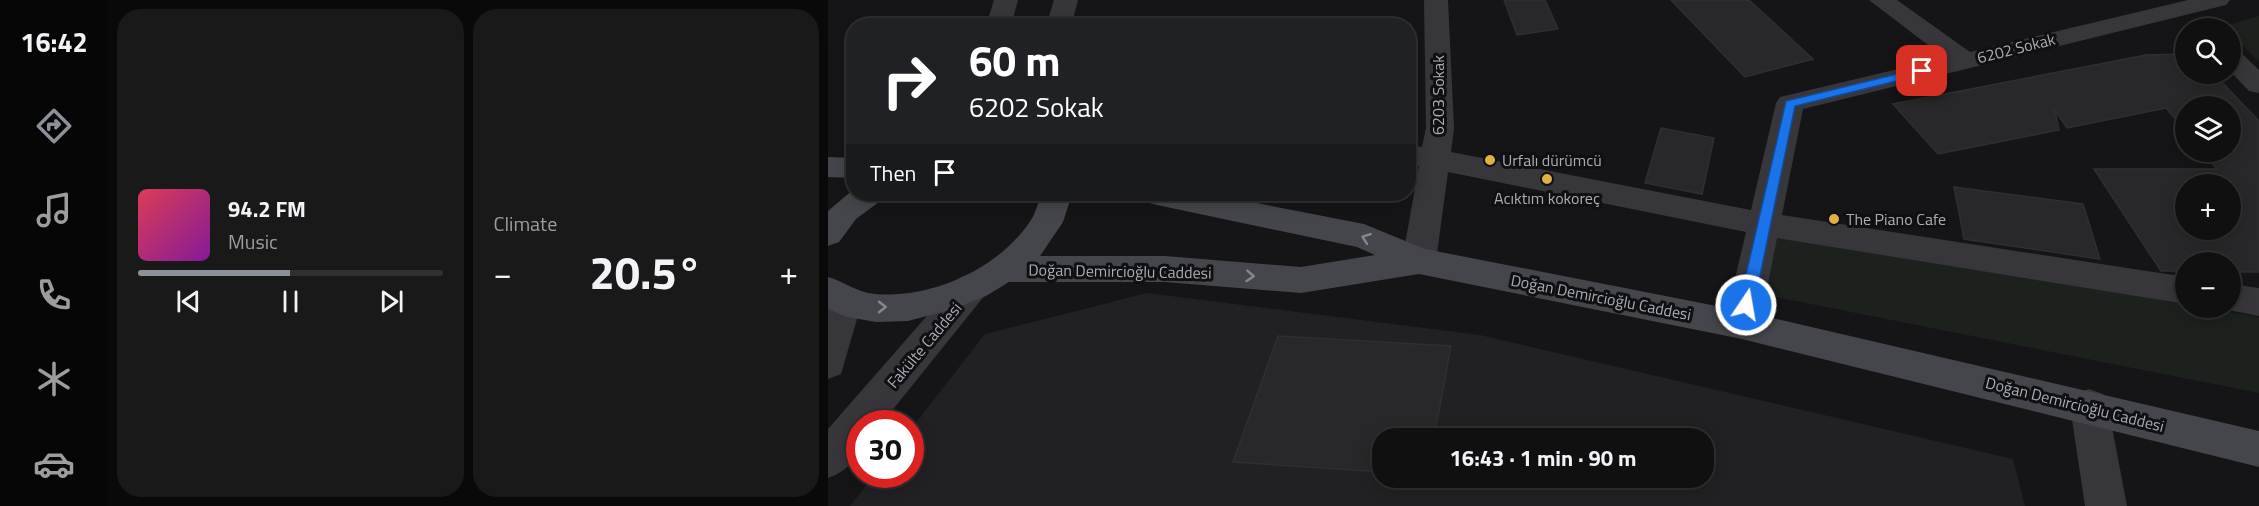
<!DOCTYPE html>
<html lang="en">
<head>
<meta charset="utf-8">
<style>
	body { margin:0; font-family:"Titillium Web",sans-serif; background:#19191a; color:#f1f3f6; height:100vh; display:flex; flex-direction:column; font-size:22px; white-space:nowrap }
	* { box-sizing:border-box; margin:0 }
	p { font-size:20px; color:#9c9d9f }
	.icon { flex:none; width:33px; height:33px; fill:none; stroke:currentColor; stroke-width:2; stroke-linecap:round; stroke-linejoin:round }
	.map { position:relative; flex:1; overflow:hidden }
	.sheet { display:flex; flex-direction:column; gap:9px; padding:9px; background:#090909; width:720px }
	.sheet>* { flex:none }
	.hud { position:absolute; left:18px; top:18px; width:570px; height:183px; border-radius:24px; box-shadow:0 3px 15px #0003,0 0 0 2px #303031; background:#202124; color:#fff; overflow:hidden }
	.tools { position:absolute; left:1347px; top:18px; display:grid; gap:12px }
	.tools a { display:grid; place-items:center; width:66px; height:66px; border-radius:50%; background:#101011; box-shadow:0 3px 15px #0003,0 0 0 2px #303031; font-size:30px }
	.speed { position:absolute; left:18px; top:410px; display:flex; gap:12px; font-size:30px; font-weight:700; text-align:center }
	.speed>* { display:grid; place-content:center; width:78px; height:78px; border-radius:50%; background:#101011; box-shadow:0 3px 15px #0003,0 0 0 2px #303031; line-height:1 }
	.speed .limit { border:9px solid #d22; background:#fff; color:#111 }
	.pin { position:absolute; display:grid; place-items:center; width:51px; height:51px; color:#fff; margin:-26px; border-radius:12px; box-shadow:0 3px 9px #0006 }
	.me { position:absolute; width:66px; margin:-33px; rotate:12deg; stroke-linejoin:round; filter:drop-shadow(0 0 4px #0008) }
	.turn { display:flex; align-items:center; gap:21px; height:126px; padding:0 24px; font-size:27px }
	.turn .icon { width:78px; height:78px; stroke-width:2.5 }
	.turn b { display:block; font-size:42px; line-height:51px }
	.then { display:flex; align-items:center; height:57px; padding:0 24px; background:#0003; gap:12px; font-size:22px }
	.big { font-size:45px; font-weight:700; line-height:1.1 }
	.sheet .widget { flex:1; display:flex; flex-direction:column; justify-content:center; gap:9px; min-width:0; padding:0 21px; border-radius:24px; background:#19191a }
	.song { display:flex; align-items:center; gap:18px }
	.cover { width:72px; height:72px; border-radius:9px; background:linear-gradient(135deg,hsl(350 70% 55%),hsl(290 70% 35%)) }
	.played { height:6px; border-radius:3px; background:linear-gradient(90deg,#8c9099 50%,#303031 50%) }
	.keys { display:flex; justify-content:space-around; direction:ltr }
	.heat { display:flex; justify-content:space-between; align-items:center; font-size:33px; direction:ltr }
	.sheet .tiles { flex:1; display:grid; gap:9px; grid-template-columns:repeat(2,1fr) }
	.trip { position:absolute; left:544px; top:428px; width:342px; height:60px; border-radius:24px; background:#101011; box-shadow:0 3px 15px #0003,0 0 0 2px #303031; font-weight:700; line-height:60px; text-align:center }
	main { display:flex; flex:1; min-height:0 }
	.tab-bar { display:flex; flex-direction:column; width:108px; justify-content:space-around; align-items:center; background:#060607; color:#9c9d9f }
	.tab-bar .icon { width:42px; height:42px }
	.tab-bar .current { color:#8c9099 }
	.tab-bar b { font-size:27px; color:#f1f3f6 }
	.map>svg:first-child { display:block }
	.built { fill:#212124; fill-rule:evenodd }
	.green { fill:#1c211d }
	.building { fill:#28282b; stroke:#2f2f32; stroke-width:1.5; fill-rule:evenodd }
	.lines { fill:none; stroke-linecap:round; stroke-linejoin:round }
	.minor { fill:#37373b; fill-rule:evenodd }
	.tertiary { fill:#37373b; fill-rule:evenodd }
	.secondary { fill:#45464b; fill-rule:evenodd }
	.oneway { stroke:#858890 }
	.route { fill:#1a73e8; stroke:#114b97; stroke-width:1.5 }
	.poi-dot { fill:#deb046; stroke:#101012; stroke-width:2 }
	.labels { text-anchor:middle; stroke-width:6; stroke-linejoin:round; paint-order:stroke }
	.street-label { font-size:16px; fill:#a8acb5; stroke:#101012 }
	.poi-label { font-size:16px; fill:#a8acb5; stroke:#101012; text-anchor:start }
</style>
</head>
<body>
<main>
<nav class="tab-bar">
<b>16:42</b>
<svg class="icon current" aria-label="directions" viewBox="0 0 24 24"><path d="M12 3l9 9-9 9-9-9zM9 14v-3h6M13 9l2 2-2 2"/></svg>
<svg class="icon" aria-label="music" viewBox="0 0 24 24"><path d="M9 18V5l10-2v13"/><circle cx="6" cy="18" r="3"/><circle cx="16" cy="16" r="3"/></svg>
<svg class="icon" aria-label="phone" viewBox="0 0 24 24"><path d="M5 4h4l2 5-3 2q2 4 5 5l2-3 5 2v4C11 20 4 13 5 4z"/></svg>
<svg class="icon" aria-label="climate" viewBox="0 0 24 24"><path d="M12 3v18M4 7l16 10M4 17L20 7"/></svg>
<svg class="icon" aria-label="car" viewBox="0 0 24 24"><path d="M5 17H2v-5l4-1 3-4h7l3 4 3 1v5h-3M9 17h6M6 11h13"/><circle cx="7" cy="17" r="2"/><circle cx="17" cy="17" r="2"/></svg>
</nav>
<section class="sheet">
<div class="tiles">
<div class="widget">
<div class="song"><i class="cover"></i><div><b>94.2 FM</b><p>Music</p></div></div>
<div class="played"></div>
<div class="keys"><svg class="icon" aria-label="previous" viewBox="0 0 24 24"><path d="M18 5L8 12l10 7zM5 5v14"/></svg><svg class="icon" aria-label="pause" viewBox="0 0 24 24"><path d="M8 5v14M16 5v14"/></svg><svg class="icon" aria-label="next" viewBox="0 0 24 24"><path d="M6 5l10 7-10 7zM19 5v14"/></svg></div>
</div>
<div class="widget"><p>Climate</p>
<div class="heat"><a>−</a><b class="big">20.5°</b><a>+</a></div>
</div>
</div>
</section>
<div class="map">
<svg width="1431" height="506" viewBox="0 0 1431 506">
	<rect width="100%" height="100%" fill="#151517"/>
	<path class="built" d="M319 293 652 335 1185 459 1197 506H22L47 474H82L83 429 157 334ZM555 438H876V477H555Z"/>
	<g class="green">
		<polygon points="1431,16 1431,62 1403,34 1402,28 1394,27"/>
		<polygon points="945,232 1357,304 1358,308 1376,308 1431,317 1431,393 938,295"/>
	</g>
	<g class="building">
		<polygon points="676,0 717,0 730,29 689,35"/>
		<polygon points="843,0 921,0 985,59 917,77"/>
		<path d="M1358 54V74H1386L1431 121V272H1402V262H1358V271H1333L1266 169H1389L1375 152H1402V106H1358V132L1338 108 1239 128 1227 110 1231 130 1110 154 1065 104 1318 55ZM1358 184H1402V230H1358Z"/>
		<polygon points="833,128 886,138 874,194 817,183"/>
		<polygon points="1126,187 1255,204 1272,259 1136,239"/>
		<polygon points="450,336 623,346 606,438 555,438 555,472 405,462"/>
	</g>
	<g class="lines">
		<g class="minor">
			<polygon points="596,0 620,0 626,128 623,152 923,210 948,103 952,97 1117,58 1041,0 1069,0 1142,52 1360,0 1402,0 1398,5 975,109 954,215 1358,277 1358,304 949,238 932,325 927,335 914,339 901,335 896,325 918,232 620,172 608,261 603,270 591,274 579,270 574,261 591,166 580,164 580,144 594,147 598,128"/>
			<polygon points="1402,48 1411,51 1431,70 1431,93 1421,91 1402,71"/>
			<polygon points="1402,284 1431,288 1431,316 1390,308 1402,308"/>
			<polygon points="1261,389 1275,394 1280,406 1299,506 1257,506 1242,406 1247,394"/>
		</g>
		<g class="tertiary">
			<polygon points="166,0 190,0 183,26 158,26"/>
			<polygon points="226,0 250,0 243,26 218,26"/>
			<path d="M145 273 157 277 162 286 157 295 54 423H32C32 451 29 467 0 478V429L133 277Z"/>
			<polygon points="17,288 29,292 34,302 13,374 0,379 0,301 5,292"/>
		</g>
		<g class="secondary">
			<polygon points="0,157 26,158 26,178 0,177"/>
			<polygon points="26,189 26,194 55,194 51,202 28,219 11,242 0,246 0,211"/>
			<path d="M214 194H244L235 222 212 256H337L473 267 547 255 529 247 329 205 318 202 314 194H382L536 224 597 249 914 311 1431 431V467L914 339 591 274 473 293 337 282H181L158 296 125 309 80 321 48 322 19 317 0 309V277C17 282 28 292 47 294 104 299 172 268 203 220 208 212 210 202 214 194Z"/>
		</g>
	</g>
	<defs><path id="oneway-chevron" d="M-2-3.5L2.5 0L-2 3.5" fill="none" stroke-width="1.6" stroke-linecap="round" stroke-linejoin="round" transform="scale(1.5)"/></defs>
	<g class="oneway">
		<use href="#oneway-chevron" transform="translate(538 238) rotate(-160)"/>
		<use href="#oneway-chevron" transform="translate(422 276) rotate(4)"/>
		<use href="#oneway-chevron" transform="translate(54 307)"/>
	</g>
	<polygon class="route" points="1094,68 1099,71 1097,74 967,106 926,305 923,309 913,309 911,305 958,101"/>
	<g class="poi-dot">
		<circle cx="662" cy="160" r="6"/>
		<circle cx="719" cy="179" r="6"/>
		<circle cx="1006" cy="219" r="6"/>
	</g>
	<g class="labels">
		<g class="street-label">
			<text transform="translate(1188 48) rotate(-14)" y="6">6202 Sokak</text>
			<text transform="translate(610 95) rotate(-90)" y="6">6203 Sokak</text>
			<text transform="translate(292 271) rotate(1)" y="6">Doğan Demircioğlu Caddesi</text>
			<text transform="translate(773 297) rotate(11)" y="6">Doğan Demircioğlu Caddesi</text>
			<text transform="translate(96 345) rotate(-50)" y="6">Fakülte Caddesi</text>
			<text transform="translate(1247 404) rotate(14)" y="6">Doğan Demircioğlu Caddesi</text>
		</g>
		<g class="poi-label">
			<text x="674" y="166">Urfalı dürümcü</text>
			<text x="719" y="204" text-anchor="middle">Acıktım kokoreç</text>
			<text x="1018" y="225">The Piano Cafe</text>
		</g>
	</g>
</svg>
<div class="tools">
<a><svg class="icon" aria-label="search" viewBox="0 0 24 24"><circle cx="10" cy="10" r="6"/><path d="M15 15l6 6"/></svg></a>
<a><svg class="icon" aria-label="layers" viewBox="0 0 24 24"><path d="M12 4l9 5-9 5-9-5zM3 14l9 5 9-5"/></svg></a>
<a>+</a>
<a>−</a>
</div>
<div class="speed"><div class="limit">30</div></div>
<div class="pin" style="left:1094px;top:71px;background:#d93025"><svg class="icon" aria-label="arrive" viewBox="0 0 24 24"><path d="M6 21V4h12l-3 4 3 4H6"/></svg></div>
<svg class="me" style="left:918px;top:305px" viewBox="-20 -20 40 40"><circle r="17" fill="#1a73e8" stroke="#fff" stroke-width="3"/><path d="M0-11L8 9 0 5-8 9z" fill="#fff"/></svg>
<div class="trip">16:43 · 1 min · 90 m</div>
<div class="hud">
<div class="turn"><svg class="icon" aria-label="right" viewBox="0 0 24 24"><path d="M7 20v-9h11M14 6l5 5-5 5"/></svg><div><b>60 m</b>6202 Sokak</div></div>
<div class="then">Then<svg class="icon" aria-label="arrive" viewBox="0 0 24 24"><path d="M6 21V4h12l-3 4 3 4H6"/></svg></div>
</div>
</div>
</main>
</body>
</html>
